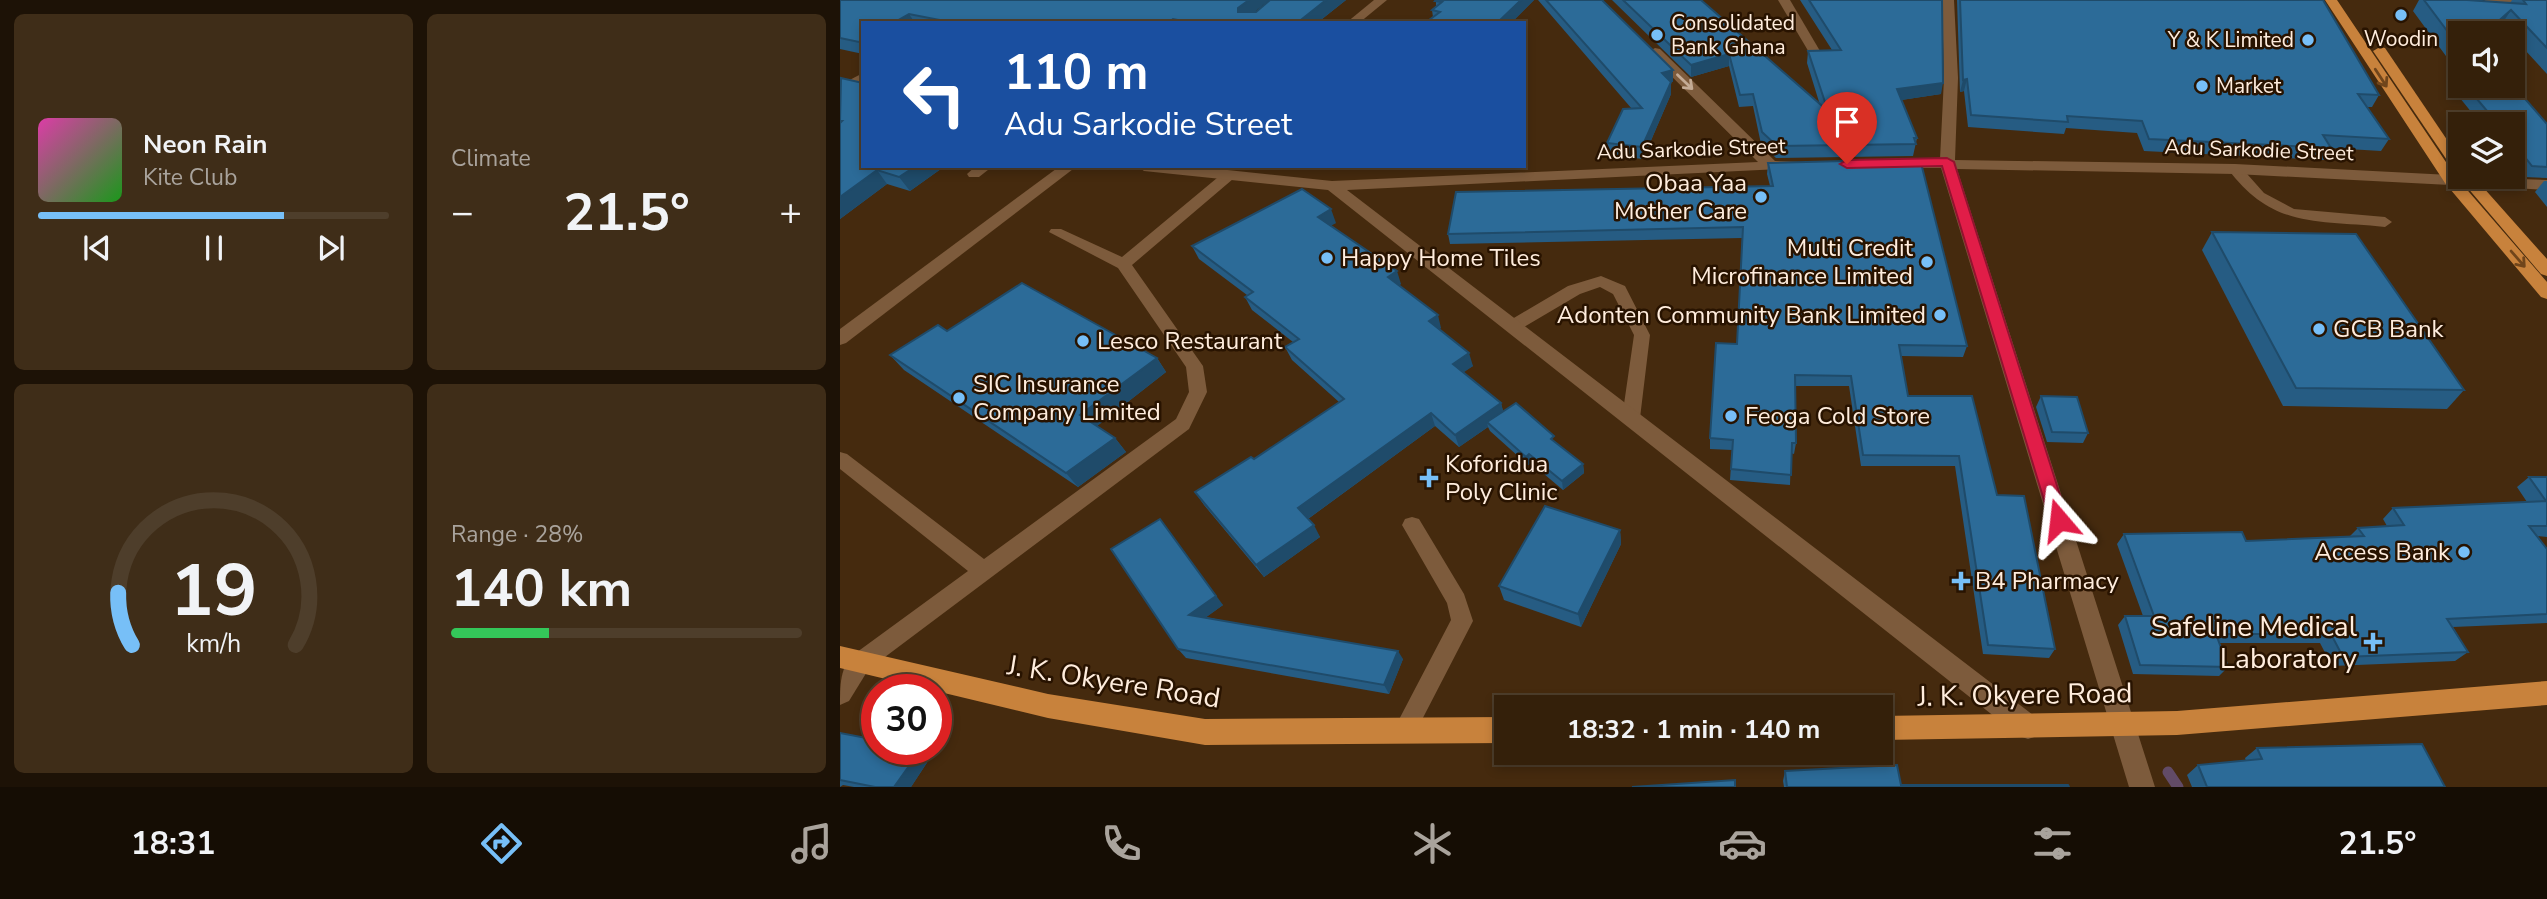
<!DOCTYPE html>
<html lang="en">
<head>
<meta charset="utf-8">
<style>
	body { margin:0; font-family:"Nunito Sans",sans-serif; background:#3f2d18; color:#f1f3f6; height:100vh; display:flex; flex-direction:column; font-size:26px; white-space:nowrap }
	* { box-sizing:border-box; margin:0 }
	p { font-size:23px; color:#a9a39c }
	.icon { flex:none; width:38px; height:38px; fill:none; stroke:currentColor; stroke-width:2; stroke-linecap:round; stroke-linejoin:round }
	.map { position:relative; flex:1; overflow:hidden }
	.side { display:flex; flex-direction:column; gap:14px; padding:14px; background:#1d1206; width:840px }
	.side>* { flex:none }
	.banner { position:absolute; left:21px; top:21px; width:665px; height:147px; border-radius:0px; box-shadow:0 4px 10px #0003,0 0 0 2px #4e3e2b; background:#1a4fa0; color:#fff; overflow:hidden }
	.controls { position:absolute; left:1608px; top:21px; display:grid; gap:14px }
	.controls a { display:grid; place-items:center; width:77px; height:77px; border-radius:0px; background:#34200a; box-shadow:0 4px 10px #0003,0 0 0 2px #4e3e2b; font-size:35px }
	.speed { position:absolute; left:21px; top:674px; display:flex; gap:14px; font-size:35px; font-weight:700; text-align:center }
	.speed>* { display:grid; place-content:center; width:91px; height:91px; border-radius:50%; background:#34200a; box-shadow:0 4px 10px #0003,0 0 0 2px #4e3e2b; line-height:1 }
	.speed .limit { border:10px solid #d22; background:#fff; color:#111 }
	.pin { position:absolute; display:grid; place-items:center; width:60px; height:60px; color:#fff; margin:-72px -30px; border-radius:50% 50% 50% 0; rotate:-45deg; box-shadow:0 0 7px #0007 }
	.pin .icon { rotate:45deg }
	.me { position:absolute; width:77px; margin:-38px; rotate:343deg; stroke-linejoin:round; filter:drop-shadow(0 0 5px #0008) }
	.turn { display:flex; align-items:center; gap:24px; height:147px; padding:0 28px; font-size:32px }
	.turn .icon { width:91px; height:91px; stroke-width:2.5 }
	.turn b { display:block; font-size:49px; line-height:60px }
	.big { font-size:52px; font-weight:700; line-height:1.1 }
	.side .card { flex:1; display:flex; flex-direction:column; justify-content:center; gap:10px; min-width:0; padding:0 24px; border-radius:10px; background:#3f2d18 }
	.side .dial { align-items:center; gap:0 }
	.dial svg { height:182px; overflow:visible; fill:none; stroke:#4e3e2b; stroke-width:7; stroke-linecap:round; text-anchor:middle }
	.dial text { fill:#f1f3f6; stroke:none }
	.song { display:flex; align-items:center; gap:21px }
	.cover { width:84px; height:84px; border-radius:10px; background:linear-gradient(135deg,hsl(320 70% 55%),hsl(120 70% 35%)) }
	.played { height:7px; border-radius:4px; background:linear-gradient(90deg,#77bff7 70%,#4e3e2b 70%) }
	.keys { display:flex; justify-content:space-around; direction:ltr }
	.heat { display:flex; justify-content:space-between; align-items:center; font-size:38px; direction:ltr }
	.charge { height:10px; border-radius:5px; background:linear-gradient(90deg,#34c759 28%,#4e3e2b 0) }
	.side .tiles { flex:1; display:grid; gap:14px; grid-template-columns:repeat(2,1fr) }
	.trip { position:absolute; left:654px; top:695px; width:399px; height:70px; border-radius:0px; background:#34200a; box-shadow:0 4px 10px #0003,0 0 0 2px #4e3e2b; font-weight:700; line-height:70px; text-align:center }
	.tabs { display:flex; height:112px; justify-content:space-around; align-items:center; background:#150d04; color:#a9a39c }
	.tabs .icon { width:49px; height:49px }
	.tabs .on { color:#77bff7 }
	.tabs b { font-size:32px; color:#f1f3f6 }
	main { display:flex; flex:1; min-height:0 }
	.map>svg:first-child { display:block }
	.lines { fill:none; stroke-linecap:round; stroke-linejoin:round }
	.stream { stroke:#624b67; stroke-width:11 }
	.service { fill:#7d5b3c; fill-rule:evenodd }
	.minor { fill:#7d5b3c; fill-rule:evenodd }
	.primary { fill:#c8823c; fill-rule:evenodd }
	.wall { fill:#265c83 }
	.shaded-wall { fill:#1f4b6a }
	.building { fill:#2c6b98; stroke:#1f4b6a; stroke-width:2 }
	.oneway { stroke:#70451b }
	.oneway2 { stroke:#c4ab95 }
	.route { fill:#e11d48; stroke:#92132f; stroke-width:2 }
	.poi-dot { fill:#77bff7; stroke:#281300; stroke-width:2.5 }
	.labels { text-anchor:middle; stroke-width:5; stroke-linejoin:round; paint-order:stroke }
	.far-poi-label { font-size:21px; fill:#ffeddd; stroke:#281300; text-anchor:start }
	.far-street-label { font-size:21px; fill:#ffeddd; stroke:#281300 }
	.poi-label { font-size:24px; fill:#ffeddd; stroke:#281300; text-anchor:start }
	.near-poi-label { font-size:28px; fill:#ffeddd; stroke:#281300; text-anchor:end }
	.near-street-label { font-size:28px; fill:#ffeddd; stroke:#281300 }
</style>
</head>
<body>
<main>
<section class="side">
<div class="tiles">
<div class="card">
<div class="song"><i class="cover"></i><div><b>Neon Rain</b><p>Kite Club</p></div></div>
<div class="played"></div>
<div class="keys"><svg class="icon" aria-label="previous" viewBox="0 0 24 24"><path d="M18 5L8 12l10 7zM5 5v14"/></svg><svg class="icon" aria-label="pause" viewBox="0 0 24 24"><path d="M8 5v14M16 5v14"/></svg><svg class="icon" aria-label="next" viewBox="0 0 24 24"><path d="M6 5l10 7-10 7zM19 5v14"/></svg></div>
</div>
<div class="card"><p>Climate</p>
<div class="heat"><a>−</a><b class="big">21.5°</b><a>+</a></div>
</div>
<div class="card dial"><svg viewBox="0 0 100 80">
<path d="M14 69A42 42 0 1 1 86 69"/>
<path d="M14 69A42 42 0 0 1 8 46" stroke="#77bff7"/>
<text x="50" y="56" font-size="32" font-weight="700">19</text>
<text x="50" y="72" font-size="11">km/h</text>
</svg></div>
<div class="card"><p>Range · 28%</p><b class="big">140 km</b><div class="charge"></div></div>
</div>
</section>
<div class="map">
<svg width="1707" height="787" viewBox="0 0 1707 787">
	<rect width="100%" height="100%" fill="#452a0e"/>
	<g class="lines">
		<polyline class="stream" points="1328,772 1338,787"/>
		<g class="service">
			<polygon points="534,0 547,0 519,23 506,23"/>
			<polygon points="938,0 950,0 980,51 978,54 970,54"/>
			<polygon points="23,73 23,82 0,94 0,85"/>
			<path d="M1395 165 1400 166 1424 193 1454 209 1545 217 1552 222 1545 227C1477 220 1433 229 1388 169Z"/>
			<polygon points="136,166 153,166 139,177 129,177 127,174"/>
			<polygon points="388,172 395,176 393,179 292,265 363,366 367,392 349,429 29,669 21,672 13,669 10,662 13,655 128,571 0,469 0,452 7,454 144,559 336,419 349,392 346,367 278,268 209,232 211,229 221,229 282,257 383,173"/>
			<polygon points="761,276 785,286 810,335 800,418 797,423 785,423 782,418 794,335 773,294 760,287 740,294 679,330 667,330 665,326 667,322 728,286"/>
			<polygon points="572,517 579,519 624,594 633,621 572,739 564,742 556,739 553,731 611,620 607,603 562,525 565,519"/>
		</g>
		<g class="minor">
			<polygon points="1102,0 1114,0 1118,78 1115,160 1395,164 1610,175 1618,180 1610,185 1395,174 1117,169 1315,787 1289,787 1101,168 1055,168 1047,163 1055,158 1100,159 1104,78"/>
			<polygon points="1644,0 1707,0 1707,7 1650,4"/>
			<polygon points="815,48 820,49 935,161 960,162 963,165 960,168 507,190 1197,718 1201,727 1197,736 1188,739 1179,736 488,190 304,171 297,166 350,166 492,181 918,162 810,55 808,52"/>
			<polygon points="220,166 237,166 6,343 0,345 0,329"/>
			<polygon points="1623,177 1707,180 1707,190 1628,185 1623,183 1620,180"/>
			<path d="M21 651 30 654 33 662 9 701 0 705C0 683 0 660 21 651Z"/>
		</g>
		<g class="primary">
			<polygon points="1485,0 1497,0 1616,177 1707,282 1707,299 1701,297 1605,183"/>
			<polygon points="1540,47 1545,48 1620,159 1620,173 1615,172 1533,51"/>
			<polygon points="1620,174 1620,177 1634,177 1707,259 1707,276 1701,274 1621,180 1618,177"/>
			<polygon points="0,646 208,694 365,719 667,717 667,743 365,745 208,718 0,668"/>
			<polygon points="1707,681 1707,705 1337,735 1041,740 1041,716 1337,711"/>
		</g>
	</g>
	<g class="wall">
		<polygon points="0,0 429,0 414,12 416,12 430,0 506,0 477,23 23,23 23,54 0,49"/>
		<polygon points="596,0 694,0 671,23 593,17 592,10 596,6"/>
		<polygon points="698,0 762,0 833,70 833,82 831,82 831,94 803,159 768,155 767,143 792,109"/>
		<polygon points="772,0 861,0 980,105 967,63 968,51 992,50 960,0 1102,0 1101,94 1061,100 1077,138 1073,156 936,158 921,144 913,106 899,107 889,66 851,77"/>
		<polygon points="1117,0 1483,0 1539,95 1532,107 1527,107 1549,139 1541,151 1491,148 1484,160 1304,151 1297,133 1226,128 1224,134 1128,127 1124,91 1120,92"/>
		<polygon points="1579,0 1627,0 1670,3 1672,0 1707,0 1707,74 1673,37 1673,33 1670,33 1662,24 1620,33 1620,61 1614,67 1573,11"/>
		<polygon points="1618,76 1620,76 1620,86 1673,86 1707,124 1707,178 1684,177 1673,164 1673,124 1641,124 1611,87"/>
		<polygon points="0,79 23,166 105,166 70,191 47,184 0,219"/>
		<polygon points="928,163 1127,346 1123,357 1061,356 1068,396 1157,495 1215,649 1209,658 1143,654 1115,466 1021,466 1009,386 955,386 956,443 954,454 951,453 950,485 890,480 892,450 870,449 870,438 897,344 902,238 610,244 608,234 930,186 927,174"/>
		<polygon points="1704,181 1707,181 1707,207 1695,192"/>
		<polygon points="496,223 491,225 561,284 559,285 601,328 599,329 633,366 623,372 661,403 663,411 715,442 743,464 744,473 723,490 691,463 688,465 650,431 648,427 619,447 595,426 468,519 480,537 424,577 364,505 355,492 414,459 499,402 452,360 445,347 453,342 412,310 405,297 407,295 359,259 352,246"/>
		<polygon points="1372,232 1624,390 1607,409 1443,406 1362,250"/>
		<polygon points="107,331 317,358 326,372 257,426 275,438 286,452 238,487 64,370 50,355"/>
		<polygon points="1201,396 1248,433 1243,443 1207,442 1196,407"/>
		<polygon points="1689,477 1707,477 1707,537 1698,536 1707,549 1707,623 1613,627 1628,652 1615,661 1492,666 1480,643 1379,643 1388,667 1379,676 1293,674 1278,625 1285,616 1303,616 1277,544 1284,534 1406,541 1509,537 1518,528 1547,526 1543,519 1553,508 1687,502 1677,487"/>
		<polygon points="780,530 781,544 741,627 664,600 659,586"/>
		<polygon points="271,549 383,605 366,617 563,659 549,694 346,658 338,649"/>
		<polygon points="0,733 37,749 79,752 90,758 71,787 14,787 3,785 0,787"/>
		<polygon points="1417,748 1605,787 1352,787 1347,775 1358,765 1406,761 1405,758"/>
		<polygon points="945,771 1061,785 1229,787 944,787 943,781"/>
	</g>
	<g class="shaded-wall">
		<polygon points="409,0 429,0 403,21 398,12 398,8"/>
		<polygon points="486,0 506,0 477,23 457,23"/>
		<polygon points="681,0 694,0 671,23 657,23"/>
		<polygon points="1671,10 1662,24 1652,33 1645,33"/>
		<polygon points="69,14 75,23 53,23"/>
		<polygon points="889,54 889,66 851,77 851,65"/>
		<polygon points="833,70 833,82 831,82 831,94 803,159 802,147 822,73"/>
		<polygon points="1127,79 1124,91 1120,92 1123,80"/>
		<polygon points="1103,83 1101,94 1055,101 1057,89"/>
		<polygon points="76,166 105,166 70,191 59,177"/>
		<polygon points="37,170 47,184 0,219 0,197"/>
		<polygon points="491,209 496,223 483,230 478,217"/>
		<polygon points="557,271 561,284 552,290 548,277"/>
		<polygon points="598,315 601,328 592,334 589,321"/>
		<polygon points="629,353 633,366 617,377 613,364"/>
		<polygon points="317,358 326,372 252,430 240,415"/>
		<polygon points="661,403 664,415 647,422 648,427 619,447 615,435"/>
		<polygon points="591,413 595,426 465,521 458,508"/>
		<polygon points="275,438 286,452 238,487 226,473"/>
		<polygon points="689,454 691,463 688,465 686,457"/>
		<polygon points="743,464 744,473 723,490 722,481"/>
		<polygon points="320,519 383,605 357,624 349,615"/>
		<polygon points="474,525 480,537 424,577 416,565"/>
		<polygon points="780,530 781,544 741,627 738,614"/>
		<polygon points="558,651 563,659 549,694 544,685"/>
		<polygon points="79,752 90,758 71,787 54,787"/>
	</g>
	<g class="building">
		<polygon points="0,0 409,0 398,8 398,12 416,12 430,0 486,0 457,23 353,23 333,19 328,23 115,23 69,14 53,23 23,23 23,40 19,42 0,38"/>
		<polygon points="596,0 681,0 657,23 585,23 600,12 592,10 602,2 595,1"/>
		<polygon points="706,0 762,0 833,70 822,73 831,82 802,147 767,143 783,109 802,108"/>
		<polygon points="783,0 861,0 988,111 968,51 1001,50 969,0 1102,0 1103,83 1057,89 1077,138 1074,138 1076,144 937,146 922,132 913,94 900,95 889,54 851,65"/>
		<polygon points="1120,0 1483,0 1539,95 1518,94 1549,139 1483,135 1491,148 1309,139 1302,121 1227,116 1228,122 1131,115 1127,79 1123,80"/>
		<polygon points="1584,0 1627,0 1686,4 1683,0 1707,0 1707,48 1671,10 1645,33 1620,33 1620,48"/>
		<polygon points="1,78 23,83 23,166 76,166 59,177 37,170 0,197 0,123 2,121 0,121"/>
		<polygon points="1673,85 1707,124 1707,167 1692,166 1673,142 1673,124 1658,124 1626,86 1673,86"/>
		<polygon points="1080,159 1127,346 1059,345 1068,396 1132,396 1157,495 1184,496 1215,649 1148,645 1119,456 1023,455 1011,376 955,375 956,443 952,443 951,475 891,469 893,440 870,438 876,343 897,344 903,227 608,234 616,192 933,186 928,163"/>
		<polygon points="462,189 491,209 478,217 557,271 548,277 598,315 589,321 629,353 613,364 661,403 615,435 591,413 458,508 474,525 416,565 355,492 411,457 414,459 504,399 445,347 459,339 405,297 413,292 352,246"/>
		<polygon points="1372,232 1516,234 1624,390 1456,388"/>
		<polygon points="182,283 317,358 240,415 275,438 226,473 50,355 98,325 107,331"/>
		<polygon points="1201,396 1237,397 1248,433 1212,432"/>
		<polygon points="676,403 714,436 711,439 743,464 722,481 689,454 686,457 647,422"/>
		<polygon points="1689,477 1707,477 1707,526 1689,526 1707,549 1707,614 1607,619 1628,652 1503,657 1491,634 1376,634 1388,667 1300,665 1285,616 1314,616 1284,534 1402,532 1406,541 1524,536 1518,528 1564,525 1553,508 1706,501"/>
		<polygon points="705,506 780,530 738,614 659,586"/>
		<polygon points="320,519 376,596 349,615 558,651 544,685 338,649 271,549"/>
		<polygon points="0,733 37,740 37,749 65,749 79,752 54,787 35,787 0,780"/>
		<polygon points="1582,744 1605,787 1367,787 1358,765 1422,759 1417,748"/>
		<polygon points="1057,765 1061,785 1228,785 1229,787 947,787 945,771"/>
		<polygon points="895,780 895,787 792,787"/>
	</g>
	<defs><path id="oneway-shaft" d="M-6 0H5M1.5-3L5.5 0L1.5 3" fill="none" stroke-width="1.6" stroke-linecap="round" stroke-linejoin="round" transform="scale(1.75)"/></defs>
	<g class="oneway">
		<use href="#oneway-shaft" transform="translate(1541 78) rotate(57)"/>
		<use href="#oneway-shaft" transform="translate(1678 259) rotate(49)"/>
	</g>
	<use class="oneway2" href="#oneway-shaft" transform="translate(845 82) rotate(44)"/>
	<polygon class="route" points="1107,158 1114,162 1228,520 1226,525 1219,527 1213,525 1210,520 1102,166 1007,168 1000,164 1007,160"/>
	<g class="poi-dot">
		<circle cx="1561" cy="15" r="7"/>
		<circle cx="817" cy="35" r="7"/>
		<circle cx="1468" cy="40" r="7"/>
		<circle cx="1362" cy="86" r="7"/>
		<circle cx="921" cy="197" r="7"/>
		<circle cx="487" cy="258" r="7"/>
		<circle cx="1087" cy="262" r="7"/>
		<circle cx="1100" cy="315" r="7"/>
		<circle cx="1479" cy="329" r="7"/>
		<circle cx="243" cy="341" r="7"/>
		<circle cx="119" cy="398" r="7"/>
		<circle cx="891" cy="416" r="7"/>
		<path d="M585.5 467.5h7v7h7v7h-7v7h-7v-7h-7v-7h7z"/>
		<circle cx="1624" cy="552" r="7"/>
		<path d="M1117.5 570.5h7v7h7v7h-7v7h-7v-7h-7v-7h7z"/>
		<path d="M1529.5 631.5h7v7h7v7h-7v7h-7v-7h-7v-7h7z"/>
	</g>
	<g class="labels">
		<g class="far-poi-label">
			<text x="831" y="30">Consolidated<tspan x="831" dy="24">Bank Ghana</tspan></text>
			<text x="1561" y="46" text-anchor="middle">Woodin</text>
			<text x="1454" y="47" text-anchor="end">Y &amp; K Limited</text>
			<text x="1376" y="93">Market</text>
		</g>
		<g class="far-street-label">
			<text transform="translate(851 149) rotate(-2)" y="7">Adu Sarkodie Street</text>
			<text transform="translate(1419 150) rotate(2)" y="7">Adu Sarkodie Street</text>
		</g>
		<g class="poi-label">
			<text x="907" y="191" text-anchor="end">Obaa Yaa<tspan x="907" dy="28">Mother Care</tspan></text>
			<text x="1073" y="256" text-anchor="end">Multi Credit<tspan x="1073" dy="28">Microfinance Limited</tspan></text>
			<text x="501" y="266">Happy Home Tiles</text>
			<text x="1086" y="323" text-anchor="end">Adonten Community Bank Limited</text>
			<text x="1493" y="337">GCB Bank</text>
			<text x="257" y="349">Lesco Restaurant</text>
			<text x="133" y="392">SIC Insurance<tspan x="133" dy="28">Company Limited</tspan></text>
			<text x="905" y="424">Feoga Cold Store</text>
			<text x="605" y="472">Koforidua<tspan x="605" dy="28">Poly Clinic</tspan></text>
			<text x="1610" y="560" text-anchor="end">Access Bank</text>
			<text x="1135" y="589">B4 Pharmacy</text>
		</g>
		<g class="near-poi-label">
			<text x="1517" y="636">Safeline Medical<tspan x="1517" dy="32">Laboratory</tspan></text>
		</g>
		<g class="near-street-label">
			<text transform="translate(274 681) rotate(9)" y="10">J. K. Okyere Road</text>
			<text transform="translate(1185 694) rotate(-1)" y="10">J. K. Okyere Road</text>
		</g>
	</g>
</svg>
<div class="controls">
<a><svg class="icon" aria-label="sound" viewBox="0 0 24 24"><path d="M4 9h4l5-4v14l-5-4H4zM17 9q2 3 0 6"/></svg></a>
<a><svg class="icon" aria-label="layers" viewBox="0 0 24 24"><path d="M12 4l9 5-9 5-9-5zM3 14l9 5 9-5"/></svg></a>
</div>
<div class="speed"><div class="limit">30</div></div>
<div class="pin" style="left:1007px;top:164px;background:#d93025"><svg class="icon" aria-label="arrive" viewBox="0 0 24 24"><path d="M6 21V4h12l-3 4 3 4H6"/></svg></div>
<svg class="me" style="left:1219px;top:520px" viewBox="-20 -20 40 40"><path d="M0-17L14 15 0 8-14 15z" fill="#e11d48" stroke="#fff" stroke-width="4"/></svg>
<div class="trip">18:32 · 1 min · 140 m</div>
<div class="banner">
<div class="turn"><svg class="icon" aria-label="left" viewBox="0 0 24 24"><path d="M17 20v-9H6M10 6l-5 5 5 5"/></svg><div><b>110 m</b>Adu Sarkodie Street</div></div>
</div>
</div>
</main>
<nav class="tabs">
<b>18:31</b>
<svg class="icon on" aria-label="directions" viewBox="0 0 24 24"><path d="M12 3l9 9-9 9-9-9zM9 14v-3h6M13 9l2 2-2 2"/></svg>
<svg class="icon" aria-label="music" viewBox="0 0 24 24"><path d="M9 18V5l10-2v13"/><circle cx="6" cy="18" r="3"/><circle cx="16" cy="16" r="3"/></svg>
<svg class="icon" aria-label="phone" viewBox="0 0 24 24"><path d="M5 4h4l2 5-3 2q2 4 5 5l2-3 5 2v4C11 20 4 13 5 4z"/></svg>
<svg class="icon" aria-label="climate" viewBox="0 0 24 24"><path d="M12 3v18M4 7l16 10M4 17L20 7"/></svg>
<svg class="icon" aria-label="car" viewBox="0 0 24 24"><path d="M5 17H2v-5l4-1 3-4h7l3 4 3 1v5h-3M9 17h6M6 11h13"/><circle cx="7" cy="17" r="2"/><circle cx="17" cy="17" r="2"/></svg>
<svg class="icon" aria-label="filters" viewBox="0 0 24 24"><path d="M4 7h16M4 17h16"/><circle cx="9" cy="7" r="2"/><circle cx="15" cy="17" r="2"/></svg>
<b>21.5°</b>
</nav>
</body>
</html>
